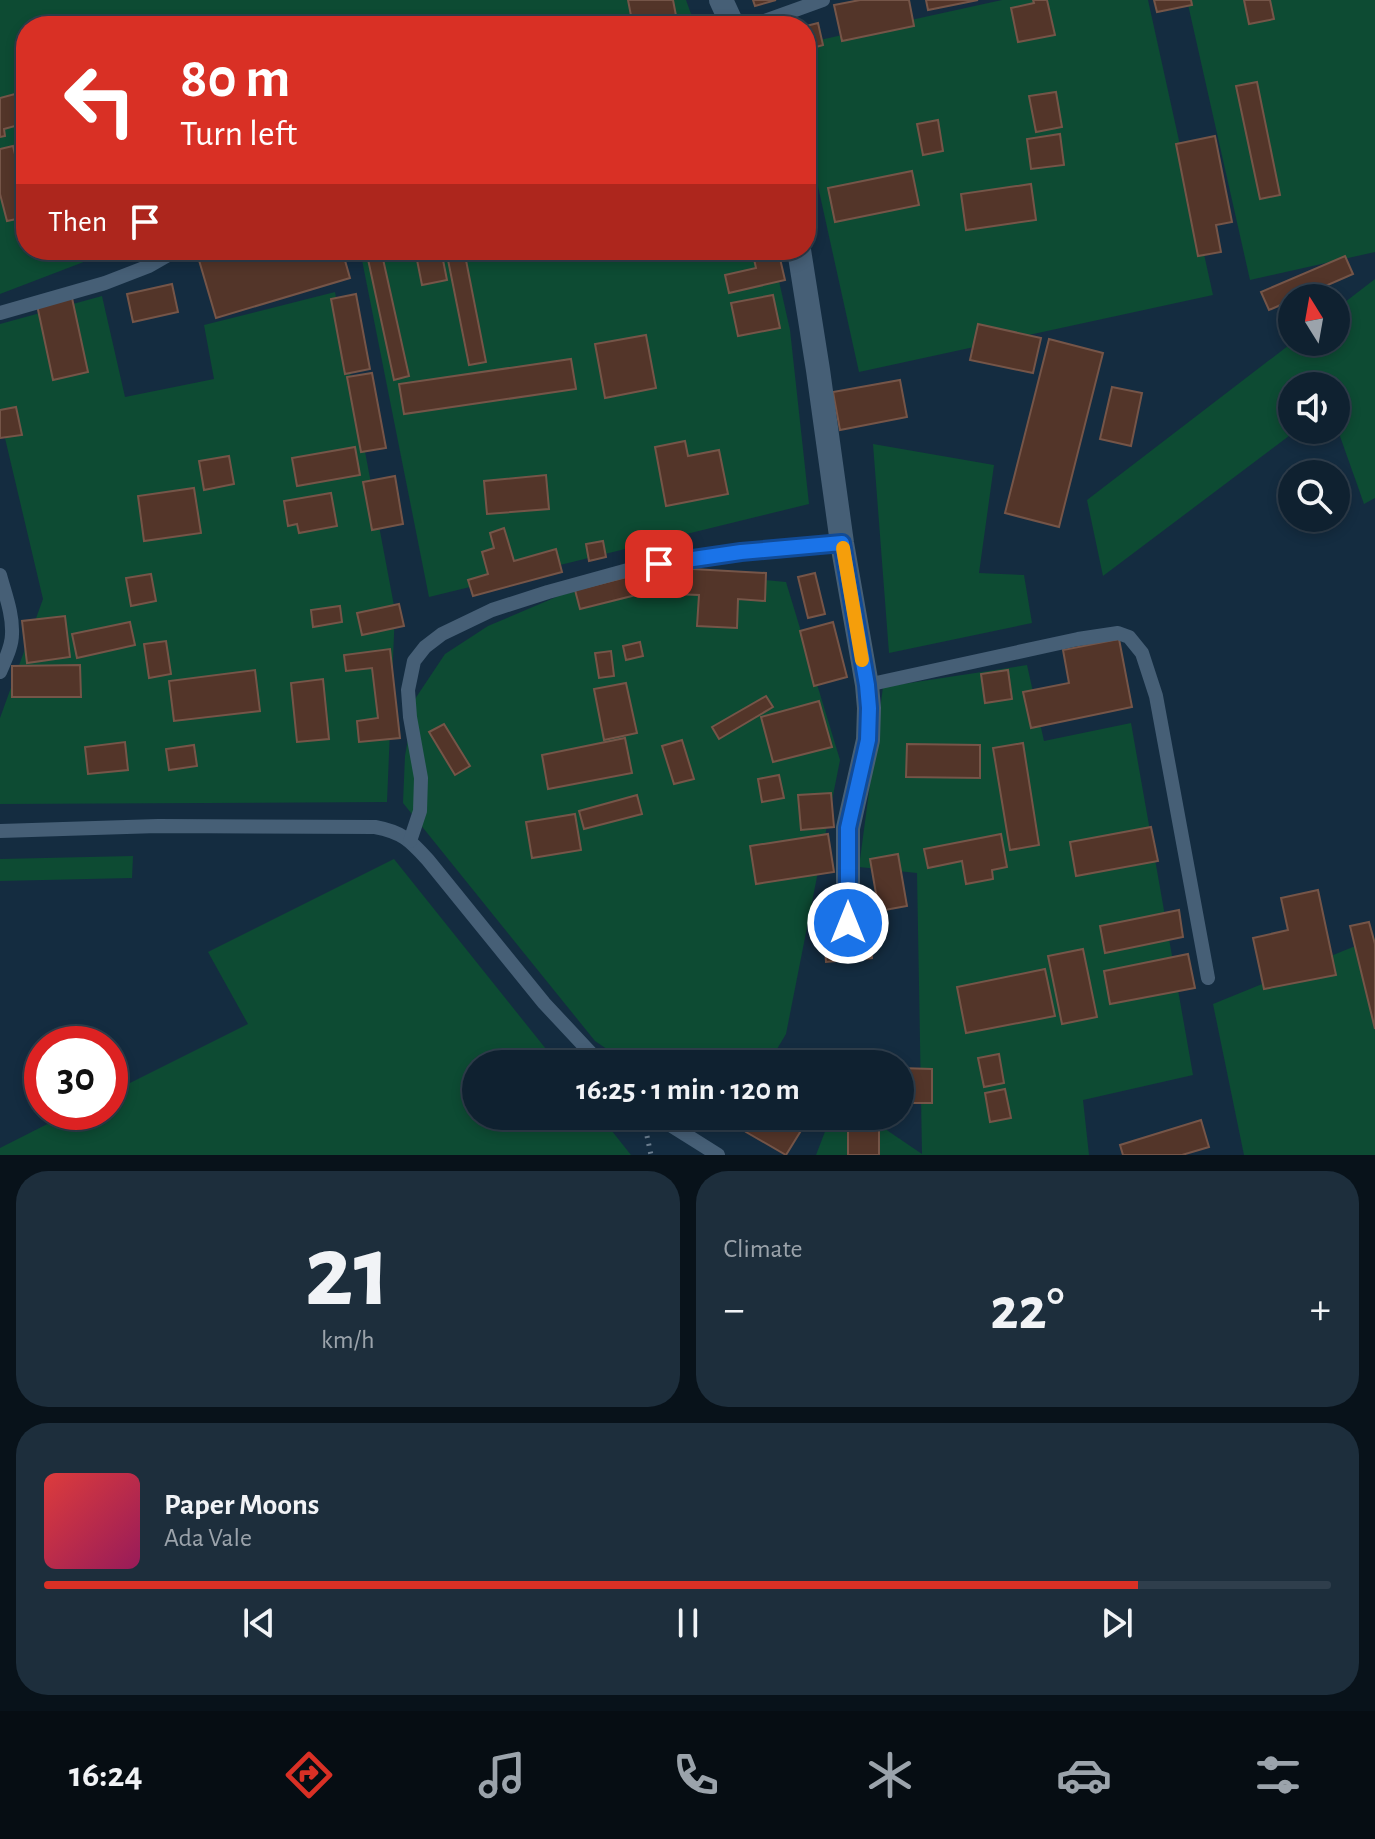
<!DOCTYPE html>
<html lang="en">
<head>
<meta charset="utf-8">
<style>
	body { margin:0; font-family:"Alegreya Sans",sans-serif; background:#1d2e3c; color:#f1f3f6; height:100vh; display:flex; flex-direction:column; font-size:30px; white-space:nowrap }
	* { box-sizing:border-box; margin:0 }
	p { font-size:26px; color:#9ba3ab }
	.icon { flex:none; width:44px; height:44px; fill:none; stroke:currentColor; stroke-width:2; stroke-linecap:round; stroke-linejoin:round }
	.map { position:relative; height:1155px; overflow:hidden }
	.sheet { display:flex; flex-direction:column; gap:16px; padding:16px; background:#08121a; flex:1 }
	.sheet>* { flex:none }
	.banner { position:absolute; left:16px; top:16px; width:800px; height:244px; border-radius:32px; box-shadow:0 4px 12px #0003,0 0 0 2px #2f3e4c; background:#d93025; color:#fff; overflow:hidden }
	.needle { width:52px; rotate:349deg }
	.buttons { position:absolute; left:1278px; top:284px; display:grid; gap:16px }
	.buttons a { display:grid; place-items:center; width:72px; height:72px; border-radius:50%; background:#0f2130; box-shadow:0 4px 12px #0003,0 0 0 2px #2f3e4c; font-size:40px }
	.speed { position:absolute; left:24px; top:1026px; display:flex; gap:16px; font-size:40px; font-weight:700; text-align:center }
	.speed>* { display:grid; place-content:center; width:104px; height:104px; border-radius:50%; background:#0f2130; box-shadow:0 4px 12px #0003,0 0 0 2px #2f3e4c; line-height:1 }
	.speed .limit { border:12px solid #d22; background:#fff; color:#111 }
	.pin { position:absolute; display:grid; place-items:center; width:68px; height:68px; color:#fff; margin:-34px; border-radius:16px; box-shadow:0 4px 12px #0006 }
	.me { position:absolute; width:88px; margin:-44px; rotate:0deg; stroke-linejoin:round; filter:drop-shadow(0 0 6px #0008) }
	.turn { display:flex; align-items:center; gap:28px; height:168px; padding:0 32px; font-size:36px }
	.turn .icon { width:104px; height:104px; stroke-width:2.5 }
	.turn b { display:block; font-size:56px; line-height:68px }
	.then { display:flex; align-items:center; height:76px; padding:0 32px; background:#0003; gap:16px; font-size:30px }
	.big { font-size:60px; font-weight:700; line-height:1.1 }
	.sheet .tile { flex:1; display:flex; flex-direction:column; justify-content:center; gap:12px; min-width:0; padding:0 28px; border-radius:32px; background:#1d2e3c }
	.sheet .dial { align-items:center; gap:0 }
	.dial b { font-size:104px; line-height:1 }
	.song { display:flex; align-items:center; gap:24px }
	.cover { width:96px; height:96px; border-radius:12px; background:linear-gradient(135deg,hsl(0 70% 55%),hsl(330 70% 35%)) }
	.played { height:8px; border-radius:4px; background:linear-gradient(90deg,#d93025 85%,#2f3e4c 85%) }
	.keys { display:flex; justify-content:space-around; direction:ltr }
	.heat { display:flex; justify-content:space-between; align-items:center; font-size:44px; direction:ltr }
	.sheet .tiles { flex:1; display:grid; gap:16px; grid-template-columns:1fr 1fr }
	.tile:last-child { grid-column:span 2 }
	.trip { position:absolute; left:462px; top:1050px; width:452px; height:80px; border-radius:40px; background:#0f2130; box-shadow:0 4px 12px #0003,0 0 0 2px #2f3e4c; font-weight:700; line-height:80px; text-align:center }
	.dock { display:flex; height:128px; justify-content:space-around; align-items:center; background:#060d13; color:#9ba3ab }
	.dock .icon { width:56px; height:56px }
	.dock .on { color:#d93025 }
	.dock b { font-size:36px; color:#f1f3f6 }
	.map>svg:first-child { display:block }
	.green { fill:#0d4b33 }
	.building { fill:#533529; stroke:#755548; stroke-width:2 }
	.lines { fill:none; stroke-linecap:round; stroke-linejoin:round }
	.path { stroke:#6b7e8f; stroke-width:5; stroke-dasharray:2 6; stroke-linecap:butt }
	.lane { stroke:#465f76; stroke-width:14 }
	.street { stroke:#465f76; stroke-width:24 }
	.route-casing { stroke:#114b97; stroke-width:20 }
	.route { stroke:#1a73e8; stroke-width:14 }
	.slow { stroke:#f59e0b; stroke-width:14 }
</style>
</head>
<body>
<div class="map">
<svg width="1375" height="1155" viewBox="0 0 1375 1155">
	<rect width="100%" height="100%" fill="#142c40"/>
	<g class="green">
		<polygon points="0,0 686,0 695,25 26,26 26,250 115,250 0,294"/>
		<polygon points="1002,0 1148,0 1213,295 859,372 806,132 806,43"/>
		<polygon points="1187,0 1375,0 1375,252 1250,280"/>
		<polygon points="360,250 772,250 790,330 809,504 429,597"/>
		<polygon points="1375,279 1375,498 1364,504 1336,425 1336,386 1292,386 1292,430 1297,430 1103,576 1087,500 1293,342 1336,342 1336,309"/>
		<polygon points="335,292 395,611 387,802 0,804 0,718 43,599 0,417 0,324 102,296 125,397 214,379 204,325"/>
		<polygon points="873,444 994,465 979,573 1024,575 1032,623 889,653"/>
		<polygon points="663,571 786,582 840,760 786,1034 768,1064 629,1064 595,1041 403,803 405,756 415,699 445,654 488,626 561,595"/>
		<polygon points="1027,665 1044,741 1131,723 1193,1075 1083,1100 1089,1155 816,1155 831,1116 866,1116 922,1154 917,873 859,867 883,687"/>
		<polygon points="133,856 132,878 0,881 0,859"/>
		<polygon points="394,859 558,1064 476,1064 476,1116 600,1116 631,1155 0,1155 0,1148 71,1112 110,1112 110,1093 248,1024 208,952"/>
		<polygon points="1375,938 1375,1155 1244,1155 1213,1004"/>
	</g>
	<g class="building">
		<polygon points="628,0 673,0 678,26 633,26"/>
		<polygon points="753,0 776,0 755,6"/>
		<polygon points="860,0 909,0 914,26 842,41 834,5"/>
		<polygon points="926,0 978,0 928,10"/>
		<polygon points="1033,0 1047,0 1055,35 1018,42 1011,8 1034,3"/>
		<polygon points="1154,0 1191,0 1192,5 1157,12"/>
		<polygon points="1244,0 1270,0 1274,19 1249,24"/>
		<polygon points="818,23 823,45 806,50 806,26"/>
		<polygon points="1257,82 1280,195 1260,199 1236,86"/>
		<polygon points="26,91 26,123 4,129 5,136 0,137 0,98"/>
		<polygon points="1056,92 1062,127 1036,132 1029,96"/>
		<polygon points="938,120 943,151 923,155 917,124"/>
		<polygon points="1060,134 1064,165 1031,169 1027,139"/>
		<polygon points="1215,136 1232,222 1216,225 1221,252 1198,256 1176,144"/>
		<polygon points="13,146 26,200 26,217 7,221 0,194 0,149"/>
		<polygon points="912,171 919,205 835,222 828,188"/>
		<polygon points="1031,184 1036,220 966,230 961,194"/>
		<polygon points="196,250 342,250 350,278 216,318"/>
		<polygon points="366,250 381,250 409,376 394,380"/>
		<polygon points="415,250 441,250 447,280 422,285"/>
		<polygon points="446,250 464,250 486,362 469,365"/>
		<polygon points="752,250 778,250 785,280 729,293 725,275 756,268"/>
		<polygon points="1345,256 1353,274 1298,298 1292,298 1292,300 1269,310 1261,292"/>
		<polygon points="172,284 178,312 133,322 127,294"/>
		<polygon points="356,294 370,369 345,374 331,299"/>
		<polygon points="773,295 780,328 738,336 731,303"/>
		<polygon points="72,298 88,372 53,380 37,305"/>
		<polygon points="978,324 1041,338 1033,373 970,360"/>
		<polygon points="646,335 656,388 605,398 595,344"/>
		<polygon points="1049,339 1103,353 1059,527 1005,513"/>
		<polygon points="571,359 576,389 404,414 399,384"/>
		<polygon points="372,373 386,448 361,452 347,377"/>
		<polygon points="900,380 907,417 840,430 833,392"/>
		<polygon points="1112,387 1142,393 1131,446 1100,439"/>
		<polygon points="16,407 22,435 0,438 0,410"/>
		<polygon points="685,441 688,456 719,450 728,494 666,506 655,447"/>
		<polygon points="355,447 360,475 297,486 292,458"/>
		<polygon points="229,456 234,484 204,490 199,461"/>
		<polygon points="546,475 549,509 487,514 484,481"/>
		<polygon points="395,476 403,524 372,530 363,482"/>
		<polygon points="194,488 201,533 144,541 138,496"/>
		<polygon points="331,493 337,526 299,533 297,524 288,526 284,501"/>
		<polygon points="504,528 514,561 556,549 562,572 473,596 468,580 488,574 482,552 494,548 490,533"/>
		<polygon points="603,541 606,557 589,561 586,544"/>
		<polygon points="674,568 766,573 765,601 738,599 737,628 697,626 699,595 672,594"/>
		<polygon points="647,572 652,591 580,609 575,590"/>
		<polygon points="815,573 825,614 808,618 798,577"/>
		<polygon points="151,574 156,601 131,606 126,578"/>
		<polygon points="399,604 404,626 362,635 357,613"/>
		<polygon points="340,606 342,622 313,627 311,610"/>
		<polygon points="65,616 70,657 27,663 22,621"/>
		<polygon points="130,622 135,645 77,658 72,634"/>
		<polygon points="833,622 847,677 814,686 800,631"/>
		<polygon points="1119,639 1132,707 1031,728 1023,692 1069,683 1063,650"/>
		<polygon points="166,641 171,674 149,678 144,644"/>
		<polygon points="640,642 643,656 626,660 623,646"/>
		<polygon points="390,649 400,738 359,742 357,721 378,718 372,668 346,671 344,655"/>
		<polygon points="611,651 614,676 599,678 595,653"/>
		<polygon points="80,665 81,697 12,697 12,666"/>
		<polygon points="255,670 260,711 174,721 169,681"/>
		<polygon points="1008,670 1012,699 985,703 981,674"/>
		<polygon points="323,679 329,739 297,742 291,683"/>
		<polygon points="626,683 637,733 604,740 594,689"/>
		<polygon points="766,696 773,707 719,739 712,727"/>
		<polygon points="819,701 832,747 773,762 761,717"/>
		<polygon points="444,724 470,766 455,775 429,732"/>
		<polygon points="625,738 632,773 548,789 542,755"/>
		<polygon points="682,740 694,779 674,784 662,746"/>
		<polygon points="125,742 128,770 88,774 85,747"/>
		<polygon points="1023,743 1039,845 1010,850 993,748"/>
		<polygon points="907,744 980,745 980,778 906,777"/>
		<polygon points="194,745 197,766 169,770 166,749"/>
		<polygon points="779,775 784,798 762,802 758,779"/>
		<polygon points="831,793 834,827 801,830 798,795"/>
		<polygon points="637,795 642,814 584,829 579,811"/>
		<polygon points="575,814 581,850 532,858 526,822"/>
		<polygon points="1151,827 1158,861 1076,876 1070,842"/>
		<polygon points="828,834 834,872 756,884 750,846"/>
		<polygon points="1001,834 1007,867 992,870 993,879 966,884 962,861 928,868 924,849"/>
		<polygon points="898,854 907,906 879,911 870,859"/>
		<polygon points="1318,890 1336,975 1264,989 1253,938 1288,930 1281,898"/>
		<polygon points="1179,910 1183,937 1105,953 1100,926"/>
		<polygon points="1369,922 1375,944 1375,1029 1350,926"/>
		<polygon points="870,930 872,958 826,962 824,933"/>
		<polygon points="1083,949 1097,1017 1062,1024 1048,956"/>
		<polygon points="1188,954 1195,988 1110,1004 1104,971"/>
		<polygon points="1045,969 1055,1016 966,1033 957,987"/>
		<polygon points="793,1052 814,1064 786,1064"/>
		<polygon points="999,1054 1004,1083 984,1087 978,1058"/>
		<polygon points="900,1068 932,1069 932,1103 900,1103"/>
		<polygon points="1005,1089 1011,1118 990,1122 985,1093"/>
		<polygon points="756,1116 810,1116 786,1155 746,1132"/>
		<rect x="848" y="1116" width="31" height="39"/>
		<polygon points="1201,1120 1209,1147 1182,1155 1123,1155 1120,1145"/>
	</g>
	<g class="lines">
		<polyline class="path" points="647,1136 651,1155"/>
		<g class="lane">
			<polyline points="751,26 823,0"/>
			<polyline points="0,313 105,283 149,266 177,250"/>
			<path d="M0 575C5 594 13 614 12 634 12 647 5 660 0 672"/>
			<polyline points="867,685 1078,639 1118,633 1129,637 1142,653 1156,696 1208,978"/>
			<path d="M0 831 158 826 375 827C402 832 410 840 428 860L544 1003 601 1064"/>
			<polyline points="410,841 420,811 421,778 410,717 408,690 414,661 425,647 442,634 492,610 548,592 635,568 741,552 842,543"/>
			<polyline points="656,1116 718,1155"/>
		</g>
		<g class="street">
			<polyline points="721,0 733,26"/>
			<polyline points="799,250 818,370 842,543 867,685 869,708 868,740 848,828 848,923"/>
		</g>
	</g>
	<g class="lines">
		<g class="route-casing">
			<polyline id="route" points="659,564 741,552 842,543 867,685 869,708 868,740 848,828 848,923"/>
		</g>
		<use href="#route" class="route"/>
		<polyline class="slow" points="843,548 862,660"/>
	</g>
</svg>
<div class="buttons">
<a><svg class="needle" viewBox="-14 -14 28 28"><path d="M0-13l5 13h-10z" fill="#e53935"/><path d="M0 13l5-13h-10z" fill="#9ba3ab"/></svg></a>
<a><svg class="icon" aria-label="sound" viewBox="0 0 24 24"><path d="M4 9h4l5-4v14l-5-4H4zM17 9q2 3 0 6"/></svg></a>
<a><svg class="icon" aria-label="search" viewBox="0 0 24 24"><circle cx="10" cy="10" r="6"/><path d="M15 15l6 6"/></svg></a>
</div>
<div class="speed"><div class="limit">30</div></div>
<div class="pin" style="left:659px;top:564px;background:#d93025"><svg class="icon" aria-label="arrive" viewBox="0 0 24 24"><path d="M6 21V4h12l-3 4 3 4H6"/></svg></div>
<svg class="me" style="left:848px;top:923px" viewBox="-20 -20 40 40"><circle r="17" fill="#1a73e8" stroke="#fff" stroke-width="3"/><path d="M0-11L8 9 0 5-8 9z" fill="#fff"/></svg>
<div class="trip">16:25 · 1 min · 120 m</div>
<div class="banner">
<div class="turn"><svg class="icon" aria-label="left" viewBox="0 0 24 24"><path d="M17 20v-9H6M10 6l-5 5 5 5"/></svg><div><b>80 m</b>Turn left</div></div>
<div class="then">Then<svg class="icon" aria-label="arrive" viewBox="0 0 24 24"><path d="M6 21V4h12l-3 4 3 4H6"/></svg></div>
</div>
</div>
<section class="sheet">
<div class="tiles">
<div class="tile dial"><b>21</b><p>km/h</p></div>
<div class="tile"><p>Climate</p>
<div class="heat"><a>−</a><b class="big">22°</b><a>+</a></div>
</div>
<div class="tile">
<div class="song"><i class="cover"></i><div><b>Paper Moons</b><p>Ada Vale</p></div></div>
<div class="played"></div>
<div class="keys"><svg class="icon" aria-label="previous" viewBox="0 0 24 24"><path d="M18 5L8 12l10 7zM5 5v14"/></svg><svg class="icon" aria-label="pause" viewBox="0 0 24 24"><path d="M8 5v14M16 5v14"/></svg><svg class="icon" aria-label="next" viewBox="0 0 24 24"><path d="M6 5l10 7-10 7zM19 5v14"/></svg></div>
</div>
</div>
</section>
<nav class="dock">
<b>16:24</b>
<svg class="icon on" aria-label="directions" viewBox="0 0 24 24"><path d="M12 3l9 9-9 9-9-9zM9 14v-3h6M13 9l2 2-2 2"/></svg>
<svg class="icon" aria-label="music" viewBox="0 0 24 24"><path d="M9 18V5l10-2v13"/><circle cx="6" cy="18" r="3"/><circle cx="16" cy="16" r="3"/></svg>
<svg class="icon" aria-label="phone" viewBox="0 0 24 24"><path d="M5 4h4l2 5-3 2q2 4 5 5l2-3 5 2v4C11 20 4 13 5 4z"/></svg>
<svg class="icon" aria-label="climate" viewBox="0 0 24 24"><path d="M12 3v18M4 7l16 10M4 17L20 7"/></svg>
<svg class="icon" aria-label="car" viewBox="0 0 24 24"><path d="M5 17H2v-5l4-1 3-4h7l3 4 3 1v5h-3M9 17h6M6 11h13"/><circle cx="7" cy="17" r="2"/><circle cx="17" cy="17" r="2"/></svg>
<svg class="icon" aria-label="filters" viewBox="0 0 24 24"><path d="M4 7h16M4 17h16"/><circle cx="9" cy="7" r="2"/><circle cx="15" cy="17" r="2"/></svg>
</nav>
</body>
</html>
